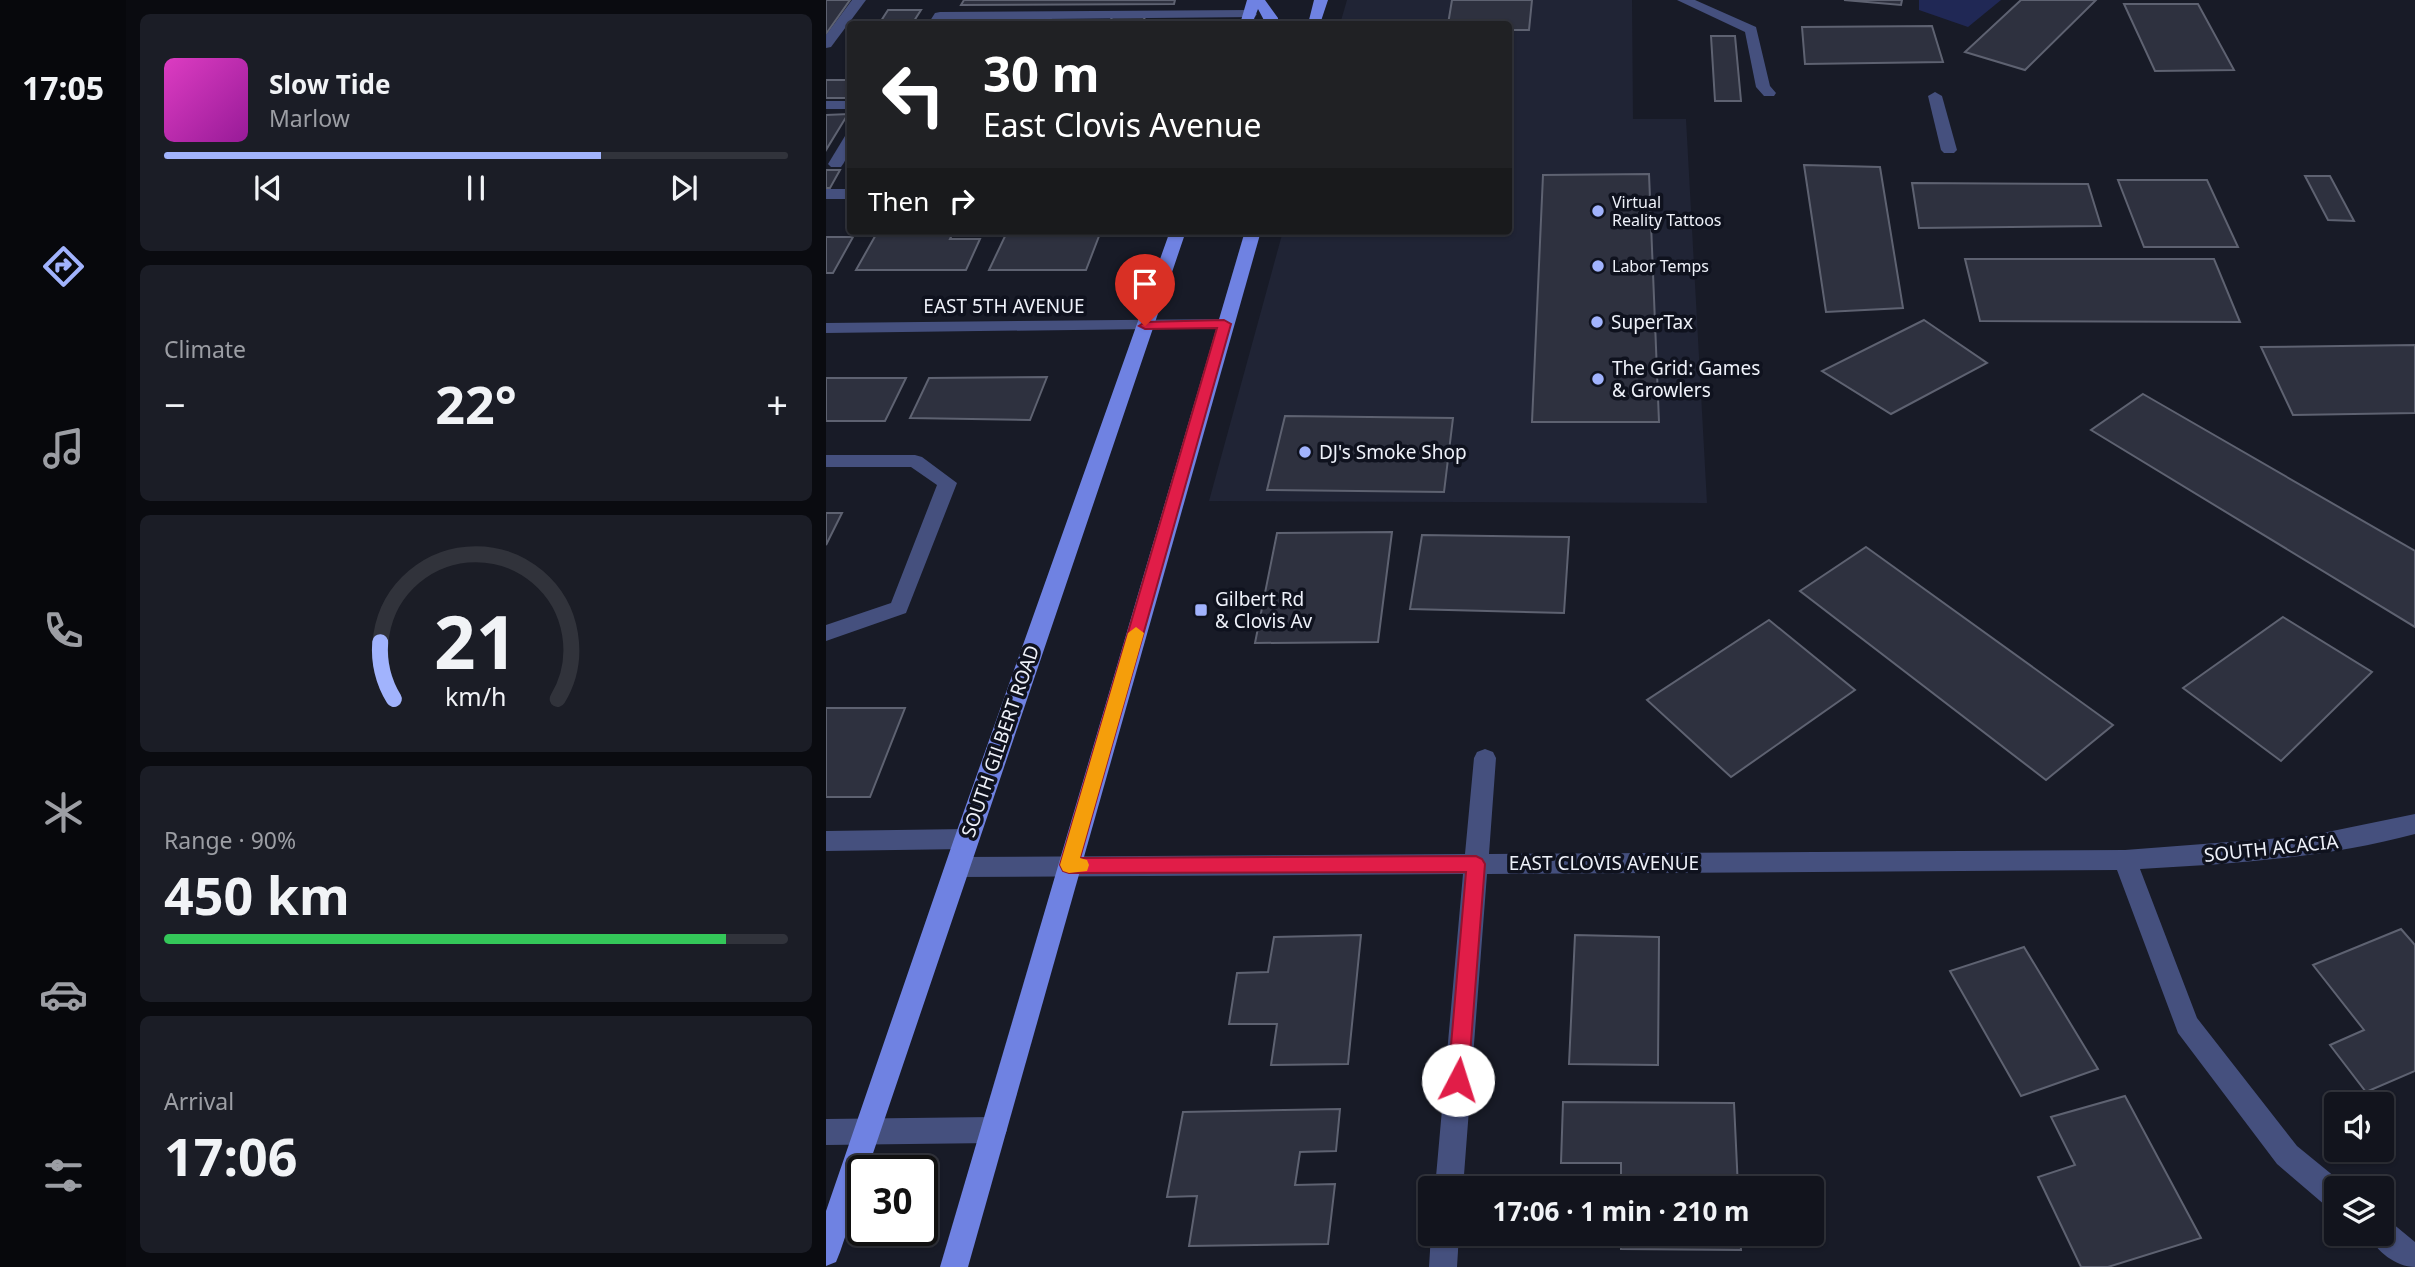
<!DOCTYPE html>
<html lang="en">
<head>
<meta charset="utf-8">
<style>
	body { margin:0; font-family:"Noto Sans",sans-serif; background:#1b1d26; color:#f1f3f6; height:100vh; display:flex; flex-direction:column; font-size:26px; white-space:nowrap }
	* { box-sizing:border-box; margin:0 }
	p { font-size:23px; color:#9c9ea4 }
	.icon { flex:none; width:38px; height:38px; fill:none; stroke:currentColor; stroke-width:2; stroke-linecap:round; stroke-linejoin:round }
	.map { position:relative; flex:1; overflow:hidden }
	.drawer { display:flex; flex-direction:column; gap:14px; padding:14px; background:#0a0b10; width:700px }
	.drawer>* { flex:none }
	.top-card { position:absolute; left:21px; top:21px; width:665px; height:214px; border-radius:7px; box-shadow:0 2px 5px #0004,0 0 0 2px #31333b; background:#202124; color:#fff; overflow:hidden }
	.tools { position:absolute; left:1498px; top:1092px; display:grid; gap:14px }
	.tools a { display:grid; place-items:center; width:70px; height:70px; border-radius:7px; background:#12141d; box-shadow:0 2px 5px #0004,0 0 0 2px #31333b; font-size:35px }
	.speed { position:absolute; left:21px; top:1155px; display:flex; gap:14px; font-size:35px; font-weight:700; text-align:center }
	.speed>* { display:grid; place-content:center; width:91px; height:91px; border-radius:50%; background:#12141d; box-shadow:0 2px 5px #0004,0 0 0 2px #31333b; line-height:1 }
	.speed .limit { border:4px solid #111; border-radius:10px; background:#fff; color:#111 }
	.pin { position:absolute; display:grid; place-items:center; width:60px; height:60px; color:#fff; margin:-72px -30px; border-radius:50% 50% 50% 0; rotate:-45deg; box-shadow:0 0 7px #0007 }
	.pin .icon { rotate:45deg }
	.me { position:absolute; width:77px; margin:-38px; rotate:5deg; stroke-linejoin:round; filter:drop-shadow(0 0 5px #0008) }
	.turn { display:flex; align-items:center; gap:24px; height:147px; padding:0 21px; font-size:32px }
	.turn .icon { width:91px; height:91px; stroke-width:2.5 }
	.turn b { display:block; font-size:49px; line-height:60px }
	.then { display:flex; align-items:center; height:66px; padding:0 21px; background:#0003; gap:14px; font-size:26px }
	.big { font-size:52px; font-weight:700; line-height:1.1 }
	.drawer .tile { flex:1; display:flex; flex-direction:column; justify-content:center; gap:10px; min-width:0; padding:0 24px; border-radius:10px; background:#1b1d26 }
	.drawer .dial { align-items:center; gap:0 }
	.dial svg { height:182px; overflow:visible; fill:none; stroke:#31333b; stroke-width:7; stroke-linecap:round; text-anchor:middle }
	.dial text { fill:#f1f3f6; stroke:none }
	.song { display:flex; align-items:center; gap:21px }
	.cover { width:84px; height:84px; border-radius:10px; background:linear-gradient(135deg,hsl(310 70% 55%),hsl(300 70% 35%)) }
	.played { height:7px; border-radius:4px; background:linear-gradient(90deg,#a1b3fd 70%,#31333b 70%) }
	.keys { display:flex; justify-content:space-around; direction:ltr }
	.heat { display:flex; justify-content:space-between; align-items:center; font-size:38px; direction:ltr }
	.charge { height:10px; border-radius:5px; background:linear-gradient(90deg,#34c759 90%,#31333b 0) }
	.trip { position:absolute; left:592px; top:1176px; width:406px; height:70px; border-radius:7px; background:#12141d; box-shadow:0 2px 5px #0004,0 0 0 2px #31333b; font-weight:700; line-height:70px; text-align:center }
	main { display:flex; flex:1; min-height:0 }
	.dock { display:flex; flex-direction:column; width:126px; justify-content:space-around; align-items:center; background:#07080c; color:#9c9ea4 }
	.dock .icon { width:49px; height:49px }
	.dock .on { color:#a1b3fd }
	.dock b { font-size:32px; color:#f1f3f6 }
	.map>svg:first-child { display:block }
	.built { fill:#202435 }
	.green { fill:#202855 }
	.building { fill:#2e313f; stroke:#5e6271; stroke-width:2 }
	.lines { fill:none; stroke-linecap:round; stroke-linejoin:round }
	.minor { fill:#45507e; fill-rule:evenodd }
	.major { fill:#6f82e2; fill-rule:evenodd }
	.route { fill:#e11d48; stroke:#92132f; stroke-width:2 }
	.slow { fill:#f59e0b }
	.poi-dot { fill:#a1b3fd; stroke:#0f121e; stroke-width:2.5 }
	.labels { text-anchor:middle; stroke-width:7; stroke-linejoin:round; paint-order:stroke }
	.far-poi-label { font-size:16px; fill:#eef1f9; stroke:#0f121e; text-anchor:start }
	.street-label { font-size:19px; fill:#eef1f9; stroke:#0f121e }
	.poi-label { font-size:19px; fill:#eef1f9; stroke:#0f121e; text-anchor:start }
</style>
</head>
<body>
<main>
<nav class="dock">
<b>17:05</b>
<svg class="icon on" aria-label="directions" viewBox="0 0 24 24"><path d="M12 3l9 9-9 9-9-9zM9 14v-3h6M13 9l2 2-2 2"/></svg>
<svg class="icon" aria-label="music" viewBox="0 0 24 24"><path d="M9 18V5l10-2v13"/><circle cx="6" cy="18" r="3"/><circle cx="16" cy="16" r="3"/></svg>
<svg class="icon" aria-label="phone" viewBox="0 0 24 24"><path d="M5 4h4l2 5-3 2q2 4 5 5l2-3 5 2v4C11 20 4 13 5 4z"/></svg>
<svg class="icon" aria-label="climate" viewBox="0 0 24 24"><path d="M12 3v18M4 7l16 10M4 17L20 7"/></svg>
<svg class="icon" aria-label="car" viewBox="0 0 24 24"><path d="M5 17H2v-5l4-1 3-4h7l3 4 3 1v5h-3M9 17h6M6 11h13"/><circle cx="7" cy="17" r="2"/><circle cx="17" cy="17" r="2"/></svg>
<svg class="icon" aria-label="filters" viewBox="0 0 24 24"><path d="M4 7h16M4 17h16"/><circle cx="9" cy="7" r="2"/><circle cx="15" cy="17" r="2"/></svg>
</nav>
<section class="drawer">
<div class="tile">
<div class="song"><i class="cover"></i><div><b>Slow Tide</b><p>Marlow</p></div></div>
<div class="played"></div>
<div class="keys"><svg class="icon" aria-label="previous" viewBox="0 0 24 24"><path d="M18 5L8 12l10 7zM5 5v14"/></svg><svg class="icon" aria-label="pause" viewBox="0 0 24 24"><path d="M8 5v14M16 5v14"/></svg><svg class="icon" aria-label="next" viewBox="0 0 24 24"><path d="M6 5l10 7-10 7zM19 5v14"/></svg></div>
</div>
<div class="tile"><p>Climate</p>
<div class="heat"><a>−</a><b class="big">22°</b><a>+</a></div>
</div>
<div class="tile dial"><svg viewBox="0 0 100 80">
<path d="M14 69A42 42 0 1 1 86 69"/>
<path d="M14 69A42 42 0 0 1 8 44" stroke="#a1b3fd"/>
<text x="50" y="56" font-size="32" font-weight="700">21</text>
<text x="50" y="72" font-size="11">km/h</text>
</svg></div>
<div class="tile"><p>Range · 90%</p><b class="big">450 km</b><div class="charge"></div></div>
<div class="tile"><p>Arrival</p><b class="big">17:06</b></div>
</section>
<div class="map">
<svg width="1589" height="1267" viewBox="0 0 1589 1267">
	<rect width="100%" height="100%" fill="#181b27"/>
	<polygon class="built" points="521,0 806,0 807,119 860,119 881,503 383,501 457,231 682,231 682,24 514,24"/>
	<polygon class="green" points="1093,0 1175,0 1142,27 1093,10"/>
	<g class="building">
		<polygon points="0,0 24,0 0,34"/>
		<polygon points="138,0 349,0 348,4 135,5"/>
		<polygon points="626,0 706,0 703,30 682,30 682,24 622,24"/>
		<polygon points="1018,0 1076,0 1075,5"/>
		<polygon points="1195,0 1270,0 1199,70 1139,52"/>
		<polygon points="1298,4 1372,4 1408,70 1329,71"/>
		<polygon points="62,10 95,10 86,24 53,24"/>
		<polygon points="286,17 319,17 316,24 283,24"/>
		<polygon points="225,18 222,24 198,24 200,19"/>
		<polygon points="1106,26 1117,62 979,64 976,27"/>
		<polygon points="885,36 909,36 915,101 889,101"/>
		<rect x="0" y="80" width="24" height="18"/>
		<polygon points="22,114 0,150 0,115"/>
		<polygon points="978,165 1054,167 1077,308 1000,312"/>
		<polygon points="0,170 14,170 4,188 0,188"/>
		<polygon points="823,174 833,422 706,422 717,175"/>
		<polygon points="1479,176 1504,176 1528,221 1502,220"/>
		<polygon points="1292,180 1381,180 1412,247 1318,247"/>
		<polygon points="1086,183 1262,184 1275,226 1093,228"/>
		<polygon points="52,231 128,231 124,239 154,239 140,270 30,270"/>
		<polygon points="275,231 260,270 163,270 181,232"/>
		<polygon points="0,237 27,237 7,273 0,273"/>
		<polygon points="1139,259 1388,259 1414,322 1154,321"/>
		<polygon points="1098,320 1161,363 1065,414 996,371"/>
		<polygon points="1589,345 1589,413 1467,415 1435,347"/>
		<polygon points="221,377 204,420 84,418 103,378"/>
		<polygon points="0,378 80,378 59,421 0,421"/>
		<polygon points="1317,394 1589,551 1589,627 1265,430"/>
		<polygon points="459,416 627,418 618,492 441,490"/>
		<polygon points="0,513 16,513 0,545"/>
		<polygon points="566,532 552,642 429,643 451,533"/>
		<polygon points="596,535 743,537 738,613 584,609"/>
		<polygon points="1040,547 1287,725 1220,780 974,591"/>
		<polygon points="1457,617 1546,672 1455,761 1357,688"/>
		<polygon points="943,620 1029,690 905,777 821,700"/>
		<polygon points="0,708 79,708 44,797 0,797"/>
		<polygon points="1575,929 1589,945 1589,1071 1540,1092 1504,1045 1538,1030 1487,965"/>
		<polygon points="535,935 522,1064 445,1065 451,1024 403,1024 411,973 442,972 448,937"/>
		<polygon points="749,935 833,937 832,1065 743,1064"/>
		<polygon points="1198,947 1272,1069 1195,1096 1124,971"/>
		<polygon points="1299,1096 1375,1238 1282,1267 1255,1267 1212,1177 1249,1165 1225,1117"/>
		<polygon points="737,1102 908,1103 912,1188 795,1188 795,1163 735,1163"/>
		<polygon points="514,1109 510,1151 474,1152 469,1185 509,1184 502,1244 363,1246 371,1196 341,1197 357,1112"/>
		<polygon points="795,1234 914,1234 915,1250 795,1249"/>
	</g>
	<g class="lines">
		<g class="minor">
			<polygon points="26,0 40,0 5,47 0,48 0,35"/>
			<polygon points="851,0 869,0 930,27 944,86 950,93 948,96 938,96 930,87 919,32"/>
			<polygon points="424,10 431,14 429,17 118,20 115,24 102,24 109,13 114,12"/>
			<polygon points="1109,92 1116,96 1131,150 1128,153 1118,153 1115,150 1102,96"/>
			<rect x="0" y="101" width="24" height="8"/>
			<path d="M24 135C25 147 23 156 15 167H5L2 164 19 136Z"/>
			<rect x="0" y="189" width="24" height="10"/>
			<polygon points="398,319 407,324 404,328 0,333 0,323"/>
			<polygon points="0,455 89,455 96,457 131,483 80,613 0,641 0,625 65,603 111,485 85,467 0,467"/>
			<path d="M659 749 667 752 670 758 663 854 1299 850 1482 836 1589 814V834C1499 858 1407 864 1314 869L1371 1018 1471 1146 1520 1186 1521 1188H1510V1210L1500 1206 1451 1164 1352 1033 1291 870 661 874 637 1188H609L637 874 131 877 123 874 119 867 123 860 131 857 639 854 648 758 651 752Z"/>
			<polygon points="140,829 148,832 152,839 148,846 140,849 0,851 0,831"/>
			<polygon points="167,1117 177,1121 181,1130 177,1139 167,1143 0,1145 0,1119"/>
			<path d="M1556 1219 1566 1223 1589 1242V1267C1570 1267 1550 1251 1542 1234H1556Z"/>
			<polygon points="605,1234 633,1234 631,1267 603,1267"/>
		</g>
		<g class="major">
			<polygon points="421,0 439,0 452,18 452,24 440,24 432,9 426,24 414,24"/>
			<polygon points="488,0 502,0 494,24 482,24"/>
			<polygon points="344,231 360,231 41,1171 37,1171 37,1184 14,1252 10,1262 0,1266 0,1211 128,839"/>
			<polygon points="419,231 435,231 142,1267 114,1267"/>
		</g>
	</g>
	<polygon class="route" points="398,320 405,324 254,858 650,856 656,859 659,864 642,1080 639,1087 632,1089 625,1087 622,1080 640,872 243,873 237,871 234,865 391,328 319,329 313,326 319,322"/>
	<polygon class="slow" points="310,627 318,633 254,858 261,860 263,865 261,871 243,873 237,871 234,865 302,633"/>
	<g class="poi-dot">
		<circle cx="772" cy="211" r="7"/>
		<circle cx="772" cy="266" r="7"/>
		<circle cx="771" cy="322" r="7"/>
		<circle cx="772" cy="379" r="7"/>
		<circle cx="479" cy="452" r="7"/>
		<rect x="368" y="603" width="14" height="14" rx="3.5"/>
	</g>
	<g class="labels">
		<g class="far-poi-label">
			<text x="786" y="208">Virtual<tspan x="786" dy="18">Reality Tattoos</tspan></text>
			<text x="786" y="272">Labor Temps</text>
		</g>
		<g class="street-label">
			<text x="178" y="313">EAST 5TH AVENUE</text>
			<text transform="translate(174 741) rotate(-71)" y="7">SOUTH GILBERT ROAD</text>
			<text transform="translate(1445 848) rotate(-6)" y="7">SOUTH ACACIA</text>
			<text x="778" y="870">EAST CLOVIS AVENUE</text>
		</g>
		<g class="poi-label">
			<text x="785" y="329">SuperTax</text>
			<text x="786" y="375">The Grid: Games<tspan x="786" dy="22">&amp; Growlers</tspan></text>
			<text x="493" y="459">DJ's Smoke Shop</text>
			<text x="389" y="606">Gilbert Rd<tspan x="389" dy="22">&amp; Clovis Av</tspan></text>
		</g>
	</g>
</svg>
<div class="tools">
<a><svg class="icon" aria-label="sound" viewBox="0 0 24 24"><path d="M4 9h4l5-4v14l-5-4H4zM17 9q2 3 0 6"/></svg></a>
<a><svg class="icon" aria-label="layers" viewBox="0 0 24 24"><path d="M12 4l9 5-9 5-9-5zM3 14l9 5 9-5"/></svg></a>
</div>
<div class="speed"><div class="limit">30</div></div>
<div class="pin" style="left:319px;top:326px;background:#d93025"><svg class="icon" aria-label="arrive" viewBox="0 0 24 24"><path d="M6 21V4h12l-3 4 3 4H6"/></svg></div>
<svg class="me" style="left:632px;top:1080px" viewBox="-20 -20 40 40"><circle r="19" fill="#fff"/><path d="M0-13L10 11 0 6-10 11z" fill="#e11d48"/></svg>
<div class="trip">17:06 · 1 min · 210 m</div>
<div class="top-card">
<div class="turn"><svg class="icon" aria-label="left" viewBox="0 0 24 24"><path d="M17 20v-9H6M10 6l-5 5 5 5"/></svg><div><b>30 m</b>East Clovis Avenue</div></div>
<div class="then">Then<svg class="icon" aria-label="right" viewBox="0 0 24 24"><path d="M7 20v-9h11M14 6l5 5-5 5"/></svg></div>
</div>
</div>
</main>
</body>
</html>
